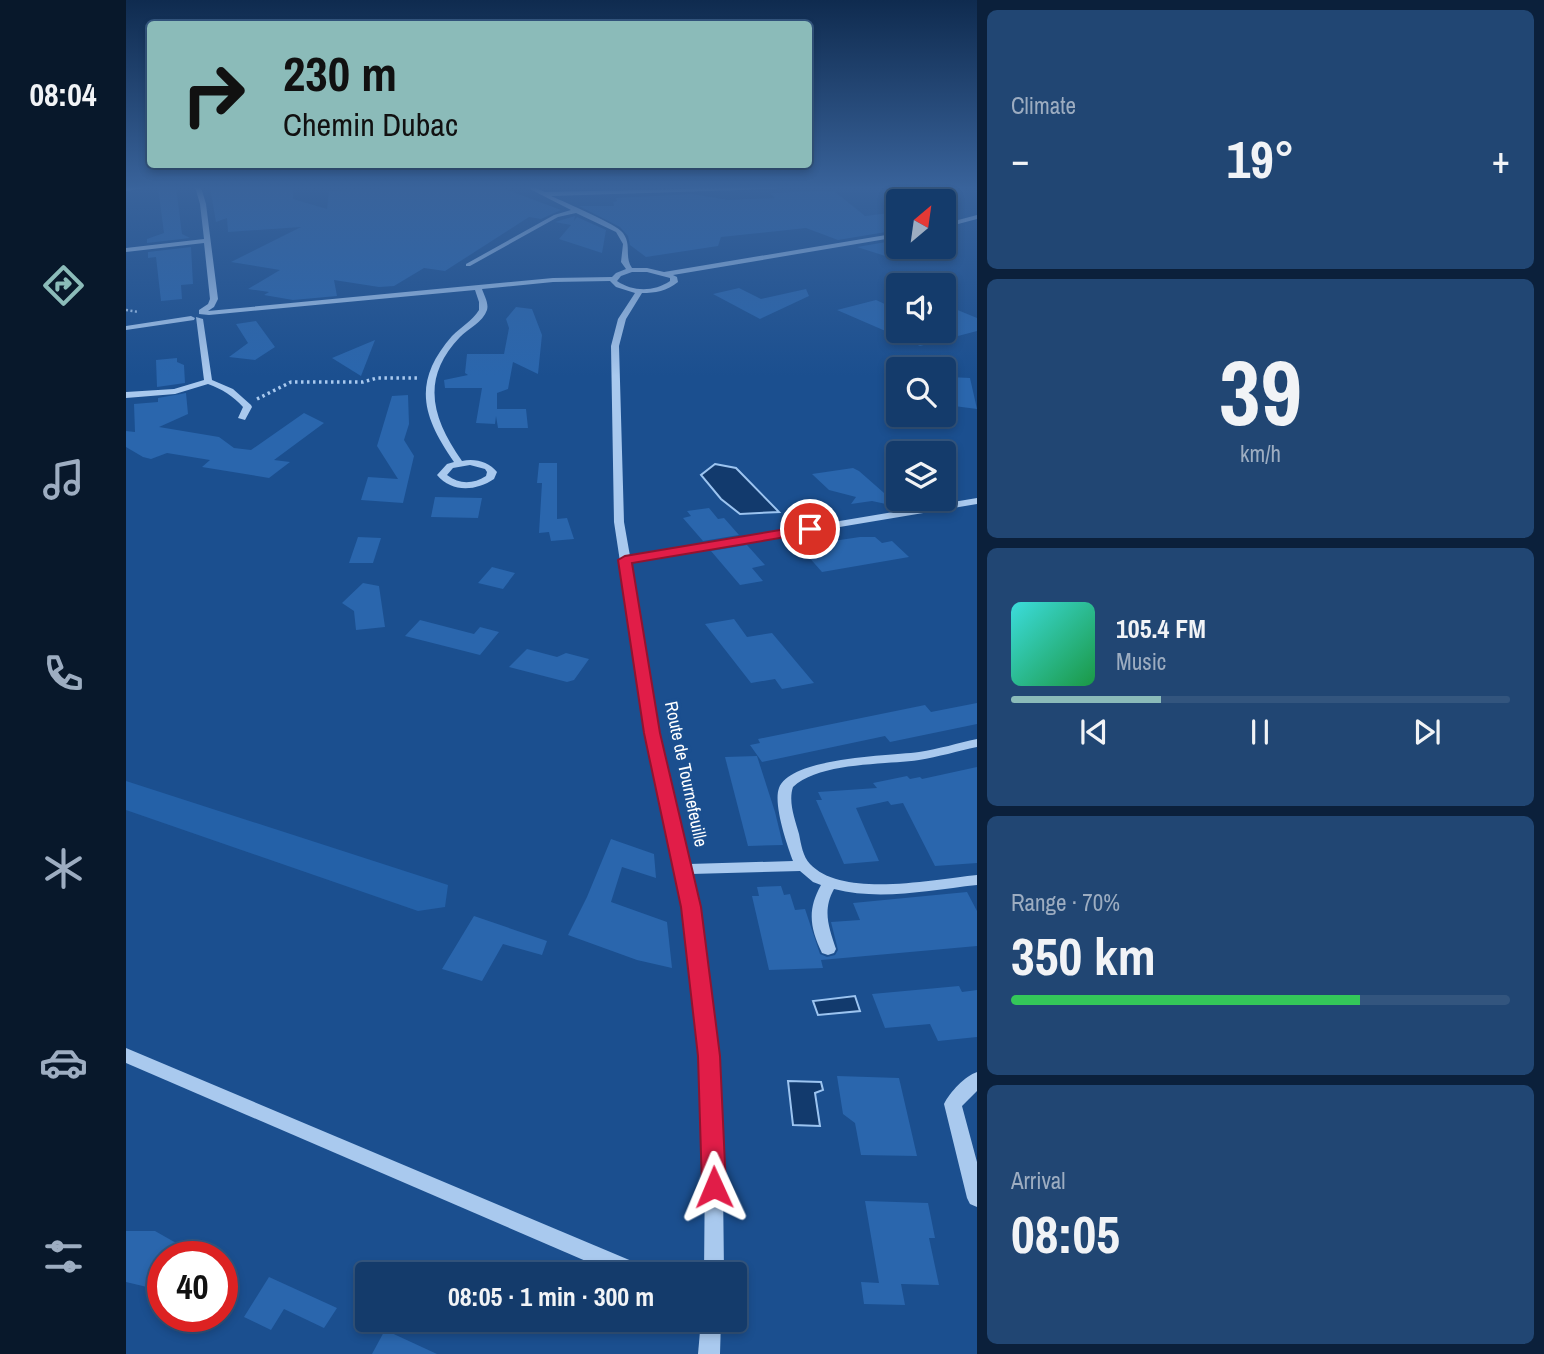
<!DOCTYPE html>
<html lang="en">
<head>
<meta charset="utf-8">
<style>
	body { margin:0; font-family:"Archivo Narrow",sans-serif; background:#214673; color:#f1f3f6; height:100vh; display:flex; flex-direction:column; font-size:26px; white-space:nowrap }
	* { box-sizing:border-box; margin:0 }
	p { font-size:23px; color:#9dadc1 }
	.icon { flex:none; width:38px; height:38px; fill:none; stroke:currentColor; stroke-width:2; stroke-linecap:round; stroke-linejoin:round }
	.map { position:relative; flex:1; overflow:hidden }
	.drawer { display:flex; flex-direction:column; gap:10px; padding:10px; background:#0b203b; width:567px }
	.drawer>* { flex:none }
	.top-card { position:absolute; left:21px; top:21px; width:665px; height:147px; border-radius:7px; box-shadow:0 4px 10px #0003,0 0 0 2px #33557e; background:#8bbbb9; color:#111; overflow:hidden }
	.needle { width:46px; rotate:29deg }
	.buttons { position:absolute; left:760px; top:189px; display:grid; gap:14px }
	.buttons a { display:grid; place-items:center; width:70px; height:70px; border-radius:7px; background:#143b6b; box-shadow:0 4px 10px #0003,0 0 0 2px #33557e; font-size:35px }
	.speed { position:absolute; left:21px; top:1241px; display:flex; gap:14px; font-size:35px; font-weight:700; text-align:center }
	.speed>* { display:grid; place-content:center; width:91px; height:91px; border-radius:50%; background:#143b6b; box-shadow:0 4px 10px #0003,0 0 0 2px #33557e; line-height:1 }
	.speed .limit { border:10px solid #d22; background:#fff; color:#111 }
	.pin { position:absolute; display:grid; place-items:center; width:60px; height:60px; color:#fff; margin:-30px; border:4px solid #fff; border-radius:50%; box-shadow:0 2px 7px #0007 }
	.me { position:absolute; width:77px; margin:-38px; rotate:359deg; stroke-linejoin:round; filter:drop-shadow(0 0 5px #0008) }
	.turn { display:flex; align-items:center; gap:24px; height:147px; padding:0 21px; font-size:32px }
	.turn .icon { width:91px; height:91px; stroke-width:2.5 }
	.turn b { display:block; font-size:49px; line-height:60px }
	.big { font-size:52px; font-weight:800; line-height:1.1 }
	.drawer .card { flex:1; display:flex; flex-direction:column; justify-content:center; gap:10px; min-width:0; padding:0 24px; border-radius:10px; background:#214673 }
	.drawer .dial { align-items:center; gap:0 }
	.dial b { font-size:91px; line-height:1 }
	.song { display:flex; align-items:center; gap:21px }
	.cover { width:84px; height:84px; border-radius:10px; background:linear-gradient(135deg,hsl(180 70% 55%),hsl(140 70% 35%)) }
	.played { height:7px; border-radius:4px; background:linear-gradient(90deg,#8bbbb9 30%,#33557e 30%) }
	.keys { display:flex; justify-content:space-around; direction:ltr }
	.heat { display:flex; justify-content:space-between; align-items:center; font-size:38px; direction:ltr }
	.charge { height:10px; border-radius:5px; background:linear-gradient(90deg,#34c759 70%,#33557e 0) }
	.trip { position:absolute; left:229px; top:1262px; width:392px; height:70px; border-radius:7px; background:#143b6b; box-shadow:0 4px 10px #0003,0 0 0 2px #33557e; font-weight:800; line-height:70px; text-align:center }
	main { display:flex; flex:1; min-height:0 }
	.dock { display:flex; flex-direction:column; width:126px; justify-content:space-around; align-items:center; background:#08182b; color:#9dadc1 }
	.dock .icon { width:49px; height:49px }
	.dock .on { color:#8bbbb9 }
	.dock b { font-size:32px; color:#f1f3f6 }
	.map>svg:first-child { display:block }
	.green { fill:#2461a8 }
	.water { fill:#123a6d; stroke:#9cc4f0; stroke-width:2 }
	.building { fill:#2a66ad }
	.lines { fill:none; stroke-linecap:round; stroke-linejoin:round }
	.path-far1 { stroke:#a9c9ee; stroke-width:2.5; stroke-dasharray:2 2.5; stroke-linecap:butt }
	.path { stroke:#a9c9ee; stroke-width:3.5; stroke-dasharray:2.5 3.5; stroke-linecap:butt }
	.minor { fill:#a9c9ee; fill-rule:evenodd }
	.route { fill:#e11d48; stroke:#92132f; stroke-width:2 }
	.labels { text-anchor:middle; stroke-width:7; stroke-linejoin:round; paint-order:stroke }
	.street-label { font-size:18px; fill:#fff; stroke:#1b4f8f }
</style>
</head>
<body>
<main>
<nav class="dock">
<b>08:04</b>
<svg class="icon on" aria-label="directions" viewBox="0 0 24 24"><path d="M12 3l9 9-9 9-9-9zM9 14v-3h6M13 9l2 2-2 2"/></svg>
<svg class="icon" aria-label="music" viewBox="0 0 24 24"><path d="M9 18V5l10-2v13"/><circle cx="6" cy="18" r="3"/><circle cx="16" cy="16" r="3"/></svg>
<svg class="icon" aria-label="phone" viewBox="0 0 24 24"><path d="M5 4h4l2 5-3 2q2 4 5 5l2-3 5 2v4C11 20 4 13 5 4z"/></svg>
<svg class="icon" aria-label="climate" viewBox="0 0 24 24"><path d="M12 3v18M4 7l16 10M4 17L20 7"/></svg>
<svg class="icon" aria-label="car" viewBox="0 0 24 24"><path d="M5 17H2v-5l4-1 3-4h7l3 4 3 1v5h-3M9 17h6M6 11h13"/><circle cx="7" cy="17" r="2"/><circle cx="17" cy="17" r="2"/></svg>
<svg class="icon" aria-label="filters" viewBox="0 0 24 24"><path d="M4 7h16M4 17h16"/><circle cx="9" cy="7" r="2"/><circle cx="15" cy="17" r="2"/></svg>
</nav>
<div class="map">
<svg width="851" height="1354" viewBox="0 0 851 1354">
	<rect width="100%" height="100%" fill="#1b4f8f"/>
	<polygon class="green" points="0,781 322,885 319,907 292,911 0,810"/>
	<g class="water">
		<polygon points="589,464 610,468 653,512 614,514 595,499 575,475"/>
		<polygon points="729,996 734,1011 692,1015 687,1001"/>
		<polygon points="662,1081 695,1082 697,1090 689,1093 694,1126 667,1125"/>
	</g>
	<g class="building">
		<polygon points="32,187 50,187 56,234 64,238 21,243 21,239 38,233"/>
		<polygon points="84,187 167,187 167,199 201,209 203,191 253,189 253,187 373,187 435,210 415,219 403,217 319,271 298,268 268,286 253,287 208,280 211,296 167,300 138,295 143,292 122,289 154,270 105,262 175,227 102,232 101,218 90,222"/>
		<polygon points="695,191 709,192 739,216 772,212 772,230 712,240 680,228 595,237 592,246 520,257 504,245 502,236 494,227 453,206 488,206 487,202 491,201 490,198 567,194 602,200 649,198 644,193"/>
		<polygon points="449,216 448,221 451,217 480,230 476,253 433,239 445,225 429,222"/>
		<polygon points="772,240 772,260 731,247"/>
		<polygon points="65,247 67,284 55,285 56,299 35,301 30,257 22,258 22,252"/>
		<polygon points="613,288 635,299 680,289 683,296 634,319 587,294"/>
		<polygon points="750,300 772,310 772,331 817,331 817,304 851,318 851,331 794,346 711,310"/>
		<polygon points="390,307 406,309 416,335 412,374 387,362 382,389 371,393 371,409 400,409 402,428 372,428 370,416 369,424 350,423 356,388 319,388 318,380 342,375 339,373 341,354 378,354 383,328 380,319"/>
		<polygon points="130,321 149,347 129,360 103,357 122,343 110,324"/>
		<polygon points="249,340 235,376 206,358"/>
		<polygon points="51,358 51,362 58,365 59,383 31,387 30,360"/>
		<polygon points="823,377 844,378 851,409 828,406"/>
		<polygon points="60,393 62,414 33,427 93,437 108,448 125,450 178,413 198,423 148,460 164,462 143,478 76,467 84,460 41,453 25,459 17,457 0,447 0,431 9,432 8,404 32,402 32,398"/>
		<polygon points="282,395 283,424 278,440 288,456 277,503 235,500 242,477 272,479 251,446 266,396"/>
		<polygon points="413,463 431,463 431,519 441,518 448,539 425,541 423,532 413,533 416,483 411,483"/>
		<polygon points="727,468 733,471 774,507 746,501 725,504 730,497 703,490 686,474"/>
		<polygon points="309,497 356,498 352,518 305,517"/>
		<polygon points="583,508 592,519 598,518 613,535 577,541 557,518 565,516 561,511"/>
		<polygon points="232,537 255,538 247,563 223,563"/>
		<polygon points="734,537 749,537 756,543 766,541 783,557 696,572 673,546"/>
		<polygon points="621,545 639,565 626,568 637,581 614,585 585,551"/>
		<polygon points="366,567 389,573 377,589 352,583"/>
		<polygon points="237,583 253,586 259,627 230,630 228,611 216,603"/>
		<polygon points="608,619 621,637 646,633 688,683 656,689 649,679 625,683 579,624"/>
		<polygon points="294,620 348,634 354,627 373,632 354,655 279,636"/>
		<polygon points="401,649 431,657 440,653 463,659 448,680 441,682 383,667"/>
		<polygon points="851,703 851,724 764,742 759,736 636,762 624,745 634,743 632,739 799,705 805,712"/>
		<polygon points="631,756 649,812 657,845 622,846 599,757"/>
		<polygon points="851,767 851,863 809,866 777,803 765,805 762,801 730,808 753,861 718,864 690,800 696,800 692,792 751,788 747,783 781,776 784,779 794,777 796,779"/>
		<polygon points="485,839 528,854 530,878 496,867 485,902 541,922 546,968 511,960 442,935 461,897"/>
		<polygon points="655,886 658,895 664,894 669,910 679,909 694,954 701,957 709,955 712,950 705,922 734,920 727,903 841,892 851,911 851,946 695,960 697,968 643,970 626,896 633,896 631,887"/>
		<polygon points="348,916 421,941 416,955 377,944 356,981 316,969"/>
		<polygon points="833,986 836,992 851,990 851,1037 812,1041 804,1024 759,1028 746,994"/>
		<polygon points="711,1076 773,1078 791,1156 735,1155 729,1123 717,1114"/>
		<polygon points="739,1201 802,1203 809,1238 803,1238 813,1285 775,1284 779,1305 738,1304 735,1282 753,1283"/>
		<polygon points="0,1231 29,1231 73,1256 37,1256 37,1297 21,1287 0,1282"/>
		<polygon points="143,1277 211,1308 198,1328 158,1309 145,1330 118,1317"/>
		<polygon points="259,1330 311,1354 246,1354"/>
	</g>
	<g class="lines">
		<polyline class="path-far1" points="0,310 13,312"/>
		<polyline class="path" points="131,399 165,382 237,382 251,378 293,378"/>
		<g class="minor">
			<polygon points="0,187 25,187 0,191"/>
			<path d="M69 187H75L80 204 92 299 88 307 82 311 427 278 486 277 490 273 500 269 495 262 497 244 490 232 450 213 432 217 344 266H340V264L428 215 445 210 400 187H407L419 192 653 187 650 189 425 196C438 202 491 224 497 233 506 245 498 257 506 268H521L538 272 772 233V237L547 275 551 277 552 282C541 291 529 293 516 293L500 319 493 346 498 522 504 556 851 498V504L505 562 532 733 563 864 667 861C661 845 647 804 653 788 665 757 763 756 793 752 813 749 832 743 851 739V747C832 751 812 757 793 760 757 765 694 762 667 787 662 802 669 819 673 834 675 844 677 857 684 864 717 899 808 879 851 875V885C804 890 754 901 708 889 696 911 703 927 710 949L708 953 702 955 696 953C684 928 681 910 695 885L687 882 674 871 565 874C595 1004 597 1141 598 1274H578L579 1163 570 1006 557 907 520 733 488 522 485 346 492 319 509 293 490 287 484 281 427 282 356 289C358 295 363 303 361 310 357 322 342 329 334 337 294 379 306 418 336 461 349 458 363 462 371 472L368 479C350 491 326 493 311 475L321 464 328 462C296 416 286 382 326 336 335 327 346 321 353 310V302L349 290 83 315 73 314V310L82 304 84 299 78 243 0 252V248L78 239 74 204ZM506 272H521L544 278V281C528 292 507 292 491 281L495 276ZM344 465 359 469 361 472 360 476C347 484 334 485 321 475L327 468Z"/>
			<polygon points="851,215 851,219 817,228 817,224"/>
			<polygon points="65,316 69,318 68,320 0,330 0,326"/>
			<path d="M70 317 77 319 86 380 107 389 125 405 126 407 119 420 112 418 117 407C107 396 96 389 82 384L49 394 0 398V392L48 389 78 380Z"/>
			<polygon points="0,1048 520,1267 523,1274 490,1274 0,1063"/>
			<path d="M851 1072V1091L836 1106 851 1162V1207L844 1204 841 1198 818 1104C824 1092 839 1076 851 1072Z"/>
			<polygon points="575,1320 595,1320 594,1354 572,1354"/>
		</g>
	</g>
	<linearGradient id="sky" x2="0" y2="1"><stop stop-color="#0f2b4f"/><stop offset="0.5" stop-color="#39639b"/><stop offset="1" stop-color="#39639b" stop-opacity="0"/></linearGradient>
	<rect width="851" height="376" fill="url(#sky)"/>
	<polygon class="route" points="684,525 689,526 689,532 506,563 534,733 575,907 594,1056 600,1187 597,1195 588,1198 579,1195 576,1187 572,1056 555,907 518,733 492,560 499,556"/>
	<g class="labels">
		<g class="street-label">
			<text transform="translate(560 774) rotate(78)" y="6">Route de Tournefeuille</text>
		</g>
	</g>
</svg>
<div class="buttons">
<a><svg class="needle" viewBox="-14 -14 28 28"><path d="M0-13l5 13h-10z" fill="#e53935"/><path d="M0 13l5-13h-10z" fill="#9dadc1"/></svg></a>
<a><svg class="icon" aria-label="sound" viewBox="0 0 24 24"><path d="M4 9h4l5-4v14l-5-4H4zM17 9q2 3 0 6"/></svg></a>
<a><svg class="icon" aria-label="search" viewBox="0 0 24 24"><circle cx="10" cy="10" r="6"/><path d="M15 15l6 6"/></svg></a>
<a><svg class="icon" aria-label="layers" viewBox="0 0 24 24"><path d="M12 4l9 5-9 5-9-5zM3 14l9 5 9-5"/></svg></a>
</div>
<div class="speed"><div class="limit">40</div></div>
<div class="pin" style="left:684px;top:529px;background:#d93025"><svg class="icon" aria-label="arrive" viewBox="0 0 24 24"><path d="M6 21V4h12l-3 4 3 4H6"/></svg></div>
<svg class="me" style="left:588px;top:1187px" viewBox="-20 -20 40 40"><path d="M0-17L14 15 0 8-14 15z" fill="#e11d48" stroke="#fff" stroke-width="4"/></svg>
<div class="trip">08:05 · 1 min · 300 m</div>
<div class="top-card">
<div class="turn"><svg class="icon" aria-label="right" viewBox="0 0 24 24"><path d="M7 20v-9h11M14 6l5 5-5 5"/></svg><div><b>230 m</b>Chemin Dubac</div></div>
</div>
</div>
<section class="drawer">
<div class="card"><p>Climate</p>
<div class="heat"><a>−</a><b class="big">19°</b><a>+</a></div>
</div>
<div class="card dial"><b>39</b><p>km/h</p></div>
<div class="card">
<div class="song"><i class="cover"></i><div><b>105.4 FM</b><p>Music</p></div></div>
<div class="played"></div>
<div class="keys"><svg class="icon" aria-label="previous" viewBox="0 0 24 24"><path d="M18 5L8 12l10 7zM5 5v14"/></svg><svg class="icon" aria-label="pause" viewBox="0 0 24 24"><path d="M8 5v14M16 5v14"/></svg><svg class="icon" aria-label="next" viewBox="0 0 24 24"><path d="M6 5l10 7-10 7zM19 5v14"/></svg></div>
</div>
<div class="card"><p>Range · 70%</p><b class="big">350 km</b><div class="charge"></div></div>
<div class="card"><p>Arrival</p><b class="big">08:05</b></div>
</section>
</main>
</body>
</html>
